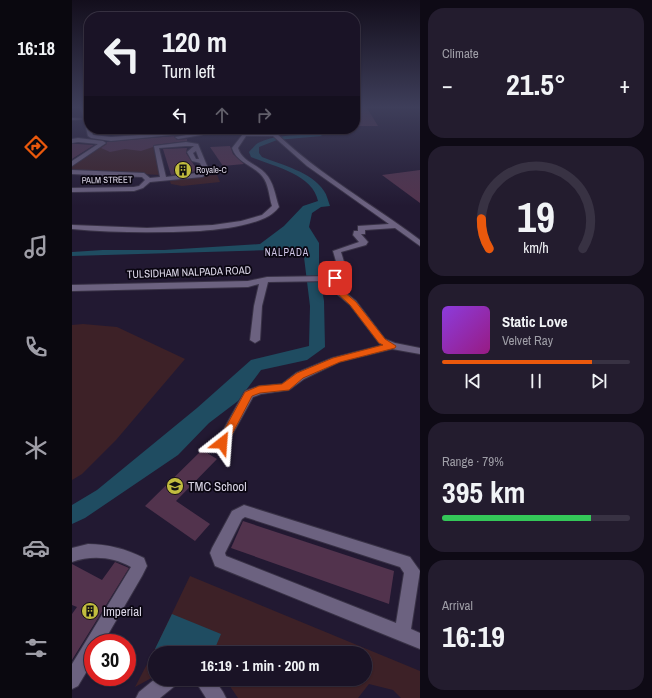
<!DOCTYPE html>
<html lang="en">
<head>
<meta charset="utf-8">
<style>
	body { margin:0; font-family:"Archivo Narrow",sans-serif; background:#231c2e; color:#f1f3f6; height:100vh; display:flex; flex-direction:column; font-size:15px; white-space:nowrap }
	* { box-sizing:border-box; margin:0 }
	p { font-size:13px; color:#9f9ea7 }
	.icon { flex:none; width:22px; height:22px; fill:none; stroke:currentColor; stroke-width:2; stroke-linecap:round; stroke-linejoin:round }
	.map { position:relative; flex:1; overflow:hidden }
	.side { display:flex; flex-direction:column; gap:8px; padding:8px; background:#0e0a15; width:232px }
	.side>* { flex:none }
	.top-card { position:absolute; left:12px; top:12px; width:276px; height:122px; border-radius:16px; box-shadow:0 1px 3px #0004,0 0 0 1px #383243; background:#1a1326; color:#f1f3f6; overflow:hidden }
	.speed { position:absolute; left:12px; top:634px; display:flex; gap:8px; font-size:20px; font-weight:700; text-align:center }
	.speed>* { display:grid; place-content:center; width:52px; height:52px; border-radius:50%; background:#1a1326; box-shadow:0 1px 3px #0004,0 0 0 1px #383243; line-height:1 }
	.speed .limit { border:6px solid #d22; background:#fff; color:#111 }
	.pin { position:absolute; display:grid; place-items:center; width:34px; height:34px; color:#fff; margin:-17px; border-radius:8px; box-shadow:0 2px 6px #0006 }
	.me { position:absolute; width:44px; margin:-22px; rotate:28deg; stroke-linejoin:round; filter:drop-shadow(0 0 3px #0008) }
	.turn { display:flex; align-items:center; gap:14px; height:84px; padding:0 12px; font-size:18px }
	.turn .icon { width:52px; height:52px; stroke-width:2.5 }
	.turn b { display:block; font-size:28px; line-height:34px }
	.lanes { display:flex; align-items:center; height:38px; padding:0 12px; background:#0003; justify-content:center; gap:20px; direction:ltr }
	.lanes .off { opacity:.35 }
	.big { font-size:30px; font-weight:700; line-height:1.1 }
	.side .tile { flex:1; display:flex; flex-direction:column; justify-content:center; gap:6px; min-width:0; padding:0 14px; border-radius:16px; background:#231c2e }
	.side .dial { align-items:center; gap:0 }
	.dial svg { height:104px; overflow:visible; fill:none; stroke:#383243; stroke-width:7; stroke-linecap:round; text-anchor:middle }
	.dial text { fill:#f1f3f6; stroke:none }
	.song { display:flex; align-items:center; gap:12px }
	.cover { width:48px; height:48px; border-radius:6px; background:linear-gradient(135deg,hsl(270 70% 55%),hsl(310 70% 35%)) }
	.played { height:4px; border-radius:2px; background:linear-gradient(90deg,#ea580c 80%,#383243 80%) }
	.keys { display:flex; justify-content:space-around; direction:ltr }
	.heat { display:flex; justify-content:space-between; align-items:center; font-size:22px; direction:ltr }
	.charge { height:6px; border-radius:3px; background:linear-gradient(90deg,#34c759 79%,#383243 0) }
	.trip { position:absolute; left:76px; top:646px; width:224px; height:40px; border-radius:20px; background:#1a1326; box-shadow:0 1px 3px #0004,0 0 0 1px #383243; font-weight:700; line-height:40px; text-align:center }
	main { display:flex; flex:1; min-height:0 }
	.tab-bar { display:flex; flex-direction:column; width:72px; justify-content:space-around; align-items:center; background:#0a080f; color:#9f9ea7 }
	.tab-bar .icon { width:28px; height:28px }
	.tab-bar .current { color:#ea580c }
	.tab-bar b { font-size:18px; color:#f1f3f6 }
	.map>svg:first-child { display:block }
	.green { fill:#3d2127 }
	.water { fill:#1f4c61 }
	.building { fill:#52334d }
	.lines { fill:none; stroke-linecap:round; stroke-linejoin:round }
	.street-casing { stroke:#393246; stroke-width:2 }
	.street { fill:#6c6280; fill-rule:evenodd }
	.route { fill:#ea580c; stroke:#983908 }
	.labels { text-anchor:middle; stroke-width:3.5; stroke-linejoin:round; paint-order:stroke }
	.far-poi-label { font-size:9px; fill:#dad5e6; stroke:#0a0611; text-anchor:start }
	.far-street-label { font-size:9px; fill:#dad5e6; stroke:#0a0611 }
	.far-neighbourhood-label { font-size:10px; letter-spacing:1px; fill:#d1c6e8; stroke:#0a0611 }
	.street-label { font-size:11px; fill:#dad5e6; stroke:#0a0611 }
	.near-poi-label { font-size:13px; fill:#dad5e6; stroke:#0a0611; text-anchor:start }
</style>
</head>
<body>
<main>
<nav class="tab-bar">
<b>16:18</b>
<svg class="icon current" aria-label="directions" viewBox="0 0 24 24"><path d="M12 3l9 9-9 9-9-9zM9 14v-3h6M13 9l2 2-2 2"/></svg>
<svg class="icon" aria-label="music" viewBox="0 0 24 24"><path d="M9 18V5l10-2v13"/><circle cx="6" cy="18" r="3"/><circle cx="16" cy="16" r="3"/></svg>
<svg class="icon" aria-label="phone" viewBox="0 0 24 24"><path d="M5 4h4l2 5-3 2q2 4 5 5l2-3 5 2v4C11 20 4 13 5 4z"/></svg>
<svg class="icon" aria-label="climate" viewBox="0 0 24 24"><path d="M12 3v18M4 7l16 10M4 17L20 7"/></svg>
<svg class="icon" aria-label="car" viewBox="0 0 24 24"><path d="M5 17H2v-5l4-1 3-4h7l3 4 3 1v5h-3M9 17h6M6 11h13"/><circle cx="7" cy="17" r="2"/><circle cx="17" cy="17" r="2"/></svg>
<svg class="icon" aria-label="filters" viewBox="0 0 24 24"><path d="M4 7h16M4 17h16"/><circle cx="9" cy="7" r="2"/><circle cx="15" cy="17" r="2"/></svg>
</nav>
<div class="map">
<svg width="348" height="698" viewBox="0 0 348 698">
	<rect width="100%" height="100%" fill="#221932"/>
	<g class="green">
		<polygon points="80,141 88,175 0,170 0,166 35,143"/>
		<polygon points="145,175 148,182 110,186 99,184 97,179"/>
		<polygon points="11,324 45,327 113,359 44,440 10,474 0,480 0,325"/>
		<polygon points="118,576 348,671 348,698 329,698 321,690 297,684 286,698 166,698 153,679 293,679 293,653 83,653 83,676 63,687 83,649"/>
	</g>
	<g class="water">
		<path d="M232 129H242L250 136 205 140 187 147V153L190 157C210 165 240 172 252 191 255 195 256 201 258 206L249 207 240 213 237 227 247 243V272L252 301 253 347 235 360 189 370 166 401 137 423 106 455 13 518 0 524V505L25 490 125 408 179 360 237 346 238 306 231 249 0 256V252L31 250H92L188 244 212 226 231 206 246 201C241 174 201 166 179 157L177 152C180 149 183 145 186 143 201 135 221 136 237 134Z"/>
		<polygon points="100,614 149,634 141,653 92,653 83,649"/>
	</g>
	<g class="building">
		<polygon points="283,108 295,108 306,126 283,126"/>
		<polygon points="29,129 108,129 109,130 39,135 22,134 22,132"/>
		<polygon points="102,136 105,140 115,139 115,141 82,145 81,147 69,151 53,149 38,152 29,148 35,144 35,142"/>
		<polygon points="0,144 6,144 22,145 0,159"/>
		<polygon points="158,146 161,154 172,164 151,166 138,147"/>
		<polygon points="115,148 114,153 126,171 99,175 91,149"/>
		<polygon points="348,170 348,203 310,175"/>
		<polygon points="130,450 145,459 104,501 138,524 123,541 73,506"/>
		<polygon points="171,521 322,571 317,604 159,548"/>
		<polygon points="43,562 57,568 0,660 0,614 5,607 0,605 0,564 30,580"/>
	</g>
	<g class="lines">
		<g class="street-casing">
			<g id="street">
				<polygon points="9,108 13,108 17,121 17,129 19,129 21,135 39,137 109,132 113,129 119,129 110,134 39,141 19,138 16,136"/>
				<polygon points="0,118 10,119 0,120"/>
				<polygon points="135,129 141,129 129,135 106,139 103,137 126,133"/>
				<path d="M198 129H202L204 133C248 175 300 204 348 240V246L323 228 293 230V234H289L296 242 294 245 269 252 273 265 267 278 273 292 284 301 313 339 323 343 348 348V354L320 349 267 362 232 379 217 390 189 394 181 397 154 446 150 448 146 446 144 443 173 391 187 386 210 384 224 373 260 358 311 345 307 343 278 305 266 295 260 281 196 282 190 306 188 340 183 343 178 340 182 306 187 284 176 287 0 291V285L176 281 195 277 260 276 265 265 261 251 287 242 281 235 282 231H286V226L317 224 235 166 201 136H174L166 148C170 161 184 164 193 173 202 182 203 195 207 207 204 211 198 216 193 218 173 227 149 229 128 231 85 233 42 233 0 229V225L75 228 141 225 169 221 190 215 200 206C197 197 197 184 190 176 181 165 165 163 160 148L171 134 199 133Z"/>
				<polygon points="6,138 31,141 34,143 0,166 0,161 26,144 6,142 0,143 0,139"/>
				<path d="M114 142 126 144 138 173 130 177 78 182 71 188 62 191 0 192V188L62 187 67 186 73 180 70 177 0 174V170L72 173 78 178 88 177 82 146ZM114 146H122L115 152 120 161 128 163 132 172 94 177 87 148ZM124 151 127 159H124L121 153Z"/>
				<path d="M172 505 338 557 348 571 339 629 348 633V649L143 566 138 553 140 548 160 511ZM173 517 328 567 332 573 324 623 154 556 153 553 170 519Z"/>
				<path d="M16 544C36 544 54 549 72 558L75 566 70 576 31 643H21V661L6 686 0 689V664L59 567C41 557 20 555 0 562V548Z"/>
				<polygon points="83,679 107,679 104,685 88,698 64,698 67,692"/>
				<polygon points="122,679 142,679 151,692 154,698 134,698"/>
			</g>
		</g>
		<use href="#street" class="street"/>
	</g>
	<linearGradient id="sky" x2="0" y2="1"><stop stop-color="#130e1c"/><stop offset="0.52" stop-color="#3e3e5a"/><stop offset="1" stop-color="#3e3e5a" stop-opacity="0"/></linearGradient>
	<rect width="348" height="206" fill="url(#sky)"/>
	<polygon class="route" points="260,276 266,276 272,292 284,302 313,339 324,346 323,348 268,362 231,378 217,390 188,393 180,396 154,446 150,448 146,446 145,443 173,392 187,386 210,384 225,373 261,358 311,345 307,343 278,305 266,294 259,278"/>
	<defs>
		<g id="building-disc" transform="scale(0.9)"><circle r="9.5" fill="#c2bd3f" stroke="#0a0611"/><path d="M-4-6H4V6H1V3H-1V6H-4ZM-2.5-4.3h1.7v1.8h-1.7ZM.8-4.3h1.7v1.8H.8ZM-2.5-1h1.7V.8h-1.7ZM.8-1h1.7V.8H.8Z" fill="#111"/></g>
		<g id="school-disc" transform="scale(0.9)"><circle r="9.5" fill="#c2bd3f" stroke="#0a0611"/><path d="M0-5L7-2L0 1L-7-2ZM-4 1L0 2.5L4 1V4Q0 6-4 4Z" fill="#111"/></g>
	</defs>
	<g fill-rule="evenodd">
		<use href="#building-disc" x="111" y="170"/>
		<use href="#school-disc" x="103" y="486"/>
		<use href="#building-disc" x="18" y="611"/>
	</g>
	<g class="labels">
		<g class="far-poi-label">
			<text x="124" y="173">Royale-C</text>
		</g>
		<g class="far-street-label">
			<text transform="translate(35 180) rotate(-1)" y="3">PALM STREET</text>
		</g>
		<g class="far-neighbourhood-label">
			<text x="215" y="256">NALPADA</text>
		</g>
		<g class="street-label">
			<text transform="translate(117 272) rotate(-2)" y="4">TULSIDHAM NALPADA ROAD</text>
		</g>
		<g class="near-poi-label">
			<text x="116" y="491">TMC School</text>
			<text x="31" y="616">Imperial</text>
		</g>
	</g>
</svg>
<div class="speed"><div class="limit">30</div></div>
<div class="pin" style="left:263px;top:278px;background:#d93025"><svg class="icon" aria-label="arrive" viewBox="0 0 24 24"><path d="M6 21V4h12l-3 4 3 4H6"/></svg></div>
<svg class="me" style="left:150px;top:443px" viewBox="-20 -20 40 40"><path d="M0-17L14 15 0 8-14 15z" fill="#ea580c" stroke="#fff" stroke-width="4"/></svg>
<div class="trip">16:19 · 1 min · 200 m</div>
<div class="top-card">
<div class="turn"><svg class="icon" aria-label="left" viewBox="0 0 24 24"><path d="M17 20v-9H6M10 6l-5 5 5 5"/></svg><div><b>120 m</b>Turn left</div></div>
<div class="lanes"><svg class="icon" aria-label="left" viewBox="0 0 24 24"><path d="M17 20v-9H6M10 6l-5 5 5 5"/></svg><svg class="icon off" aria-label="ahead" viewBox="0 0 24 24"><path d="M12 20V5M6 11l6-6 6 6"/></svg><svg class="icon off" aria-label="right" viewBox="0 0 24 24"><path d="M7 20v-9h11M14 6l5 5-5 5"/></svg></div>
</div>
</div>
<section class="side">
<div class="tile"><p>Climate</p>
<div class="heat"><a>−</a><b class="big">21.5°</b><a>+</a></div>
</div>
<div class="tile dial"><svg viewBox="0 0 100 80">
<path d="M14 69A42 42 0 1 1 86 69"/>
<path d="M14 69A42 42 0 0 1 8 46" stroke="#ea580c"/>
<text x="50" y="56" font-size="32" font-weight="700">19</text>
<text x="50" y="72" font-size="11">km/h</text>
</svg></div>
<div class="tile">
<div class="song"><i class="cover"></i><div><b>Static Love</b><p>Velvet Ray</p></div></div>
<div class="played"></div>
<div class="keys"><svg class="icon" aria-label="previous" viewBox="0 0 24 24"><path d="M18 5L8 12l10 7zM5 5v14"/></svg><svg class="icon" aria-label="pause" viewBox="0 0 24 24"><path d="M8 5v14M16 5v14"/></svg><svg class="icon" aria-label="next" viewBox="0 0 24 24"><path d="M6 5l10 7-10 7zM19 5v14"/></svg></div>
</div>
<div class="tile"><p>Range · 79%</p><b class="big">395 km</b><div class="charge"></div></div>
<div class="tile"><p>Arrival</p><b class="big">16:19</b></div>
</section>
</main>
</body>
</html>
